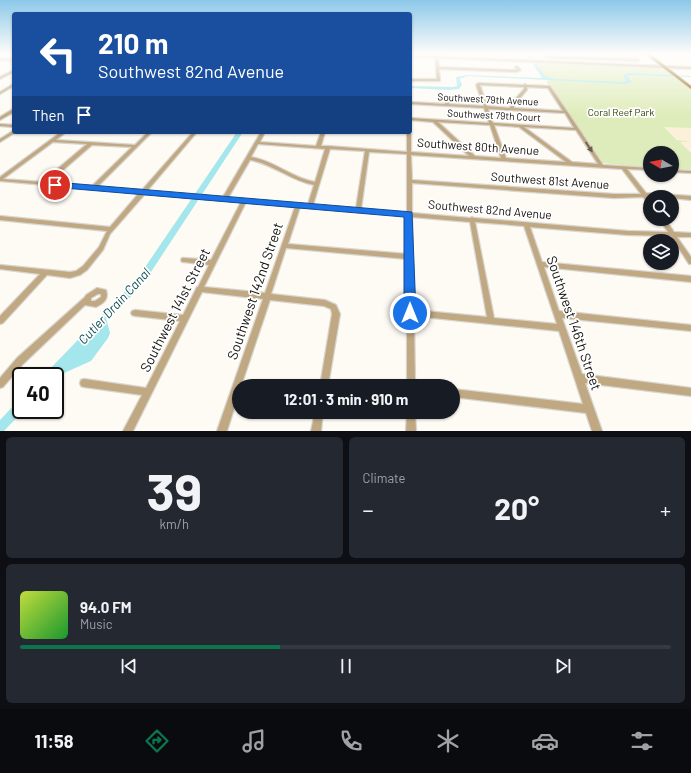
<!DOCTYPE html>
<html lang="en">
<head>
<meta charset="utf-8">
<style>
	body { margin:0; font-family:Barlow,sans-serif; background:#242831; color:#f1f3f6; height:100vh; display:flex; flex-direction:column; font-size:15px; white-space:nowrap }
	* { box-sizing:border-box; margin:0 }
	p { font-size:13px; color:#9ea1a6 }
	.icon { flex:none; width:22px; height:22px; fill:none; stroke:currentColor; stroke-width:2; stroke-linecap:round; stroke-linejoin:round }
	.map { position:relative; height:431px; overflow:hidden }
	.side { display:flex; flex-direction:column; gap:6px; padding:6px; background:#0d0f14; flex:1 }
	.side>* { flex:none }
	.banner { position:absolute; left:12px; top:12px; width:400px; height:122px; border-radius:4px; box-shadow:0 1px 3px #0004; background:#1a4fa0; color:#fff; overflow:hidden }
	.needle { width:26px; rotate:279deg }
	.buttons { position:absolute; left:643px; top:146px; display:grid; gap:8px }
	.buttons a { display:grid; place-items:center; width:36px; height:36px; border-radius:50%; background:#171b24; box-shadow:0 1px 3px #0004; font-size:20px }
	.speed { position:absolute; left:12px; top:367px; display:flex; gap:8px; font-size:20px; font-weight:700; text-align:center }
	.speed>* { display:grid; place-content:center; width:52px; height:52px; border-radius:50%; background:#171b24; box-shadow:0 1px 3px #0004; line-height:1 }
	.speed .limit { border:2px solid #111; border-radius:6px; background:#fff; color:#111 }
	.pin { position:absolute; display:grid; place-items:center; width:34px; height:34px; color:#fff; margin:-17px; border:2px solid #fff; border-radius:50%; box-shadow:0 1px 4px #0007 }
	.me { position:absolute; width:44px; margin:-22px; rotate:0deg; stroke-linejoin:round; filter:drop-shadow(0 0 3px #0008) }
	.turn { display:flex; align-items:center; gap:14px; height:84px; padding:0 20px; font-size:18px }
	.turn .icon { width:52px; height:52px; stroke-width:2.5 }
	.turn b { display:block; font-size:28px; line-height:34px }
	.then { display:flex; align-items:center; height:38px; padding:0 20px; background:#0003; gap:8px; font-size:15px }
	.big { font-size:30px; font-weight:700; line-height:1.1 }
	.side .widget { flex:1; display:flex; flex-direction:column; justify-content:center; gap:6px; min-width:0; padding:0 14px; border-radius:6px; background:#242831 }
	.side .dial { align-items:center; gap:0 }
	.dial b { font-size:52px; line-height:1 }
	.song { display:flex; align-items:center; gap:12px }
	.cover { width:48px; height:48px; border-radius:6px; background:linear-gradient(135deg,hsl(70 70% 55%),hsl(130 70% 35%)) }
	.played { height:4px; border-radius:2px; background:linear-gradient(90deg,#0d754d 40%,#363941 40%) }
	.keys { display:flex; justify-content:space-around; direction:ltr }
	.heat { display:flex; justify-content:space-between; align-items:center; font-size:22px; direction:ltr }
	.side .tiles { flex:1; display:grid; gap:6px; grid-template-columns:1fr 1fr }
	.widget:last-child { grid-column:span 2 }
	.trip { position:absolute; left:232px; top:379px; width:228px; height:40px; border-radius:20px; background:#171b24; box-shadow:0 1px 3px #0004; font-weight:700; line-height:40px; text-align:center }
	.dock { display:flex; height:64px; justify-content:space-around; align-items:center; background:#090b0e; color:#9ea1a6 }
	.dock .icon { width:28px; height:28px }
	.dock .on { color:#0d754d }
	.dock b { font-size:18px; color:#f1f3f6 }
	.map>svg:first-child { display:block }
	.built { fill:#fbf0d9 }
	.green { fill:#deecbb }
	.water { fill:#a3e7ec }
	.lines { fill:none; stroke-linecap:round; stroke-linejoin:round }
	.minor-casing { stroke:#d9d6d0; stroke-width:2.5 }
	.major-casing { stroke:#d9d6d0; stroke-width:2 }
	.minor { fill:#c0a883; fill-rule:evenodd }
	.major { fill:#8c6203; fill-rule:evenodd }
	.oneway { fill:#6a5c48 }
	.route { fill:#1a73e8; stroke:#114b97 }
	.labels { text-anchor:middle; stroke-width:3.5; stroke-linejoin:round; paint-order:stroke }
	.far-street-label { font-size:10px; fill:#14110c; stroke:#fff }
	.far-park-label { font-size:10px; fill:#344006; stroke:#fff }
	.street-label { font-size:12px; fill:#14110c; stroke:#fff }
	.water-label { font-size:13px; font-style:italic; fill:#0d4a4e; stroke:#fff }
	.near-street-label { font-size:14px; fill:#14110c; stroke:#fff }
</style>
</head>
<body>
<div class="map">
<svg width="691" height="431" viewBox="0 0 691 431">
	<rect width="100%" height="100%" fill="#fefbf5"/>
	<polygon class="built" points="663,126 691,128 691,153 683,145"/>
	<polygon class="green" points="535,62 660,68 666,70 691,89 691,128 664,127 677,140 691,142 680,142 691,153 691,170 672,169 672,153 650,153 650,168 601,163 546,81 548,81"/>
	<g class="water">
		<polygon points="526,54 530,54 545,76 555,79 621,82 626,81 623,75 629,73 691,76 691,77 629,75 628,77 632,82 625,84 467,76 460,79 462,85 459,89 449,90 410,88 410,86 453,87 457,86 456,77 467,75 542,78"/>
		<polygon points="237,132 243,132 147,278 126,302 113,310 106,318 110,333 108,338 91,361 55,377 43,376 137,279"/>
		<polygon points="21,398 21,410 24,410 4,431 0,431 0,420"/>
	</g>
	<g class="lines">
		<g class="minor-casing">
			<g id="minor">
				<polygon points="541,54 545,54 548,56 638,59 639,60 638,61 547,58"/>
				<polygon points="410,55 691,67 691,69 438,58 439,67 516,70 517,70 515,67 517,66 521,70 516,72 439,69 440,81 410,81 410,79 437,79 435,58 410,57"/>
				<polygon points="0,58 14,59 14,61 0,60"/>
				<polygon points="13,70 14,70 14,72 0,79 0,77"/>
				<path d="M478 83 523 85 525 84 527 85 550 86 603 165 650 168V170L627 169 646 193 691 196V200L672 198V197H649L650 198V204L648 203 643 197 614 198 412 183V213L470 218 472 217 474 218 628 231 668 232 659 219H665L674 232 691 233V237H677L691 257V264H689L671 236 628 235 530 227 542 262 691 276V282L544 267 559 311 691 325V331L562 318 582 374 691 388V396L585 383 602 431H592L586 413 453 397V389L583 404 559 331 414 316 415 386H407V259L286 248 271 294 325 300 336 305 340 314 328 386H320L332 314 331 309 324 306 270 300 241 386H239V393L227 431H217L263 299 202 292 133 431H123L142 395 84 387 81 386 80 383 81 380 84 379 146 388 180 321 135 316 132 315 131 313 132 311 135 310 183 315 197 287H198L209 265 184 262H182L181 260 182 258H184L211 260 241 202 145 194 110 234 103 250 87 270 80 275 70 278 47 275 3 323 0 324V316L40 274 0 269V265L70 272 76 271 83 266 99 247 107 231 0 220V216L110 227 139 193 0 181V177L61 132H66L56 140 135 145 148 132H152L97 187 142 190 193 132H197L147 191 223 197 261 132H265L260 142 316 146 321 132H325L321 146H328L407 152V132H410V131L411 132V152L469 156 433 122 410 120V118L489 123 484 108 410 104V102L445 104 444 96 446 95 448 96 449 104 484 106 476 85ZM480 85 524 87V89L511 104 510 108 487 106ZM527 87 548 88 563 111 514 108V105L527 90ZM488 109 565 113 574 128 493 123ZM438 122 490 125 501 158 475 156ZM494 125 519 127 566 162 506 158ZM524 127 576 130 598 164 572 162ZM53 142 87 144 42 182 3 179ZM258 144 325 149 315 182C292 178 274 161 251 157ZM92 145 132 147 92 186 48 183ZM330 149 365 151 356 208 313 205ZM369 152 407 154V213L361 209ZM411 155 622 169 641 194H614L412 180ZM250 160C273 164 291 181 314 185L308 204 228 198ZM246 202 295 207 265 293 204 287ZM300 207 407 216V254L288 244ZM412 217 470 222 487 317 414 310ZM475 222 524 226 557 324 494 318Z"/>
				<polygon points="13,84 14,84 14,86 0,94 0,92"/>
				<polygon points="13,109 14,109 14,112 0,120 0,117"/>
				<polygon points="0,124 14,125 14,127 0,126"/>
				<polygon points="13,131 14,131 14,132 16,132 0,142 0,139"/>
				<polygon points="672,170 691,171 691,173 672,172"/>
				<path d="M97 288 106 290C109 299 104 303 96 307L85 305 23 364 3 387 0 388V378L17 358 85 297 86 295ZM98 294H101V297L95 301H91V298Z"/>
				<polygon points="315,412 323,412 321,431 311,431"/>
				<polygon points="407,412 415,412 416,431 406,431"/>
			</g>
		</g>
		<g class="major-casing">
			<polygon id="major" points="645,54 650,54 691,86 691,89"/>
		</g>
		<use href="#minor" class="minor"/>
		<use href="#major" class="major"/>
	</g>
	<defs><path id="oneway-solid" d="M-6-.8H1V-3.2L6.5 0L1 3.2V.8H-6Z"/></defs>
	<use class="oneway" href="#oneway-solid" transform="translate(589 147) rotate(56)"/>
	<linearGradient id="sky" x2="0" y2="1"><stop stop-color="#8cc8ea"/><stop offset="0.47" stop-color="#fffdfa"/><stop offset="1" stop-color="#fffdfa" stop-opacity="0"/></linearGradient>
	<rect width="691" height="115" fill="url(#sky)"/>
	<polygon class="route" points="55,182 412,212 416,313 414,316 410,318 406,316 404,313 404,217 52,187 51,185"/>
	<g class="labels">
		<g class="far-street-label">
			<text transform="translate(488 99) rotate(3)" y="4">Southwest 79th Avenue</text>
			<text transform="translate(494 115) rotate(3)" y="4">Southwest 79th Court</text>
		</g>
		<g class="far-park-label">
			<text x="621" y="116">Coral Reef Park</text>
		</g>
		<g class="street-label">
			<text transform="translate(478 147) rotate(4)" y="4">Southwest 80th Avenue</text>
			<text transform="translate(550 181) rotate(4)" y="4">Southwest 81st Avenue</text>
			<text transform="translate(490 210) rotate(5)" y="4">Southwest 82nd Avenue</text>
		</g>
		<g class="water-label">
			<text transform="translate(114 306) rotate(-47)" y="5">Cutler Drain Canal</text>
		</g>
		<g class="near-street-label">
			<text transform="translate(255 291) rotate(-71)" y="5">Southwest 142nd Street</text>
			<text transform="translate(175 310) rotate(-63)" y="5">Southwest 141st Street</text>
			<text transform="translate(574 323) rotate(71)" y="5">Southwest 146th Street</text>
		</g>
	</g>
</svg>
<div class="buttons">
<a><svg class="needle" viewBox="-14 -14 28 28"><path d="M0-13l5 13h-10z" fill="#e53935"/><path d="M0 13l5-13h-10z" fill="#9ea1a6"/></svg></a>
<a><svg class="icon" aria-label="search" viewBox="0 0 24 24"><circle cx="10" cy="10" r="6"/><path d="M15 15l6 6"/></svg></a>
<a><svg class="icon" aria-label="layers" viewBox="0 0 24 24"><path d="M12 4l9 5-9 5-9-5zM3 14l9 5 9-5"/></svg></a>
</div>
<div class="speed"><div class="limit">40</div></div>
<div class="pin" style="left:55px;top:185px;background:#d93025"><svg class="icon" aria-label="arrive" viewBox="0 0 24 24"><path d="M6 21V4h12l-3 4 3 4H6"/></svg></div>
<svg class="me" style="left:410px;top:313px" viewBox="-20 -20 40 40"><circle r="17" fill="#1a73e8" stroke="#fff" stroke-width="3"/><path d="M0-11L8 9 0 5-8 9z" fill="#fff"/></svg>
<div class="trip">12:01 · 3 min · 910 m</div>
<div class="banner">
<div class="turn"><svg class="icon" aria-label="left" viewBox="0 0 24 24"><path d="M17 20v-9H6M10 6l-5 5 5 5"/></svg><div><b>210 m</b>Southwest 82nd Avenue</div></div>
<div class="then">Then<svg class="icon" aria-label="arrive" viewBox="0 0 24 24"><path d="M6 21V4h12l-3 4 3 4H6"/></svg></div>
</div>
</div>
<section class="side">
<div class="tiles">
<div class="widget dial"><b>39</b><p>km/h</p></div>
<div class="widget"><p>Climate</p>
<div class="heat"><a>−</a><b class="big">20°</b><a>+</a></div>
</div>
<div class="widget">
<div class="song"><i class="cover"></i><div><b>94.0 FM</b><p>Music</p></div></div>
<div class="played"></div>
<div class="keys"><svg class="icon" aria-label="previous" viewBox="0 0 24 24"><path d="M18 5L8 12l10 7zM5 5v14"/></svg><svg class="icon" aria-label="pause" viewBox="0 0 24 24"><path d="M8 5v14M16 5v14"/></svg><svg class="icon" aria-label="next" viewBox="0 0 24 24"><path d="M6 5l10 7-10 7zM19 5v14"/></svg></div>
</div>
</div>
</section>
<nav class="dock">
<b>11:58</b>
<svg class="icon on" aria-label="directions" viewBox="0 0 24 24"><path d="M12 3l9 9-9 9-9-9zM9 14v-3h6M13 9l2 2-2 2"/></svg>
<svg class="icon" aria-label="music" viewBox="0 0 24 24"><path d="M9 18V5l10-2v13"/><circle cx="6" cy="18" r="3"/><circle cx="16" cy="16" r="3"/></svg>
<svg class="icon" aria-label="phone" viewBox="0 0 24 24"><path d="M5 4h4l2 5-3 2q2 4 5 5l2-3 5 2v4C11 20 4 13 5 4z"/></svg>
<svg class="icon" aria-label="climate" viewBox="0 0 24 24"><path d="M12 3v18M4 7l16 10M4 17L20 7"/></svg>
<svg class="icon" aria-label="car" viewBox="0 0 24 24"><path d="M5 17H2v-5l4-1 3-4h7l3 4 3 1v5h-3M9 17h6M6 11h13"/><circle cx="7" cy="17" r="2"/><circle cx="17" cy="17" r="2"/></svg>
<svg class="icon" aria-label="filters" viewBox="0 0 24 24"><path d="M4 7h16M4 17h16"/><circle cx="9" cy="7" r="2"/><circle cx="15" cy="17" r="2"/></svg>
</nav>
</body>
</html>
